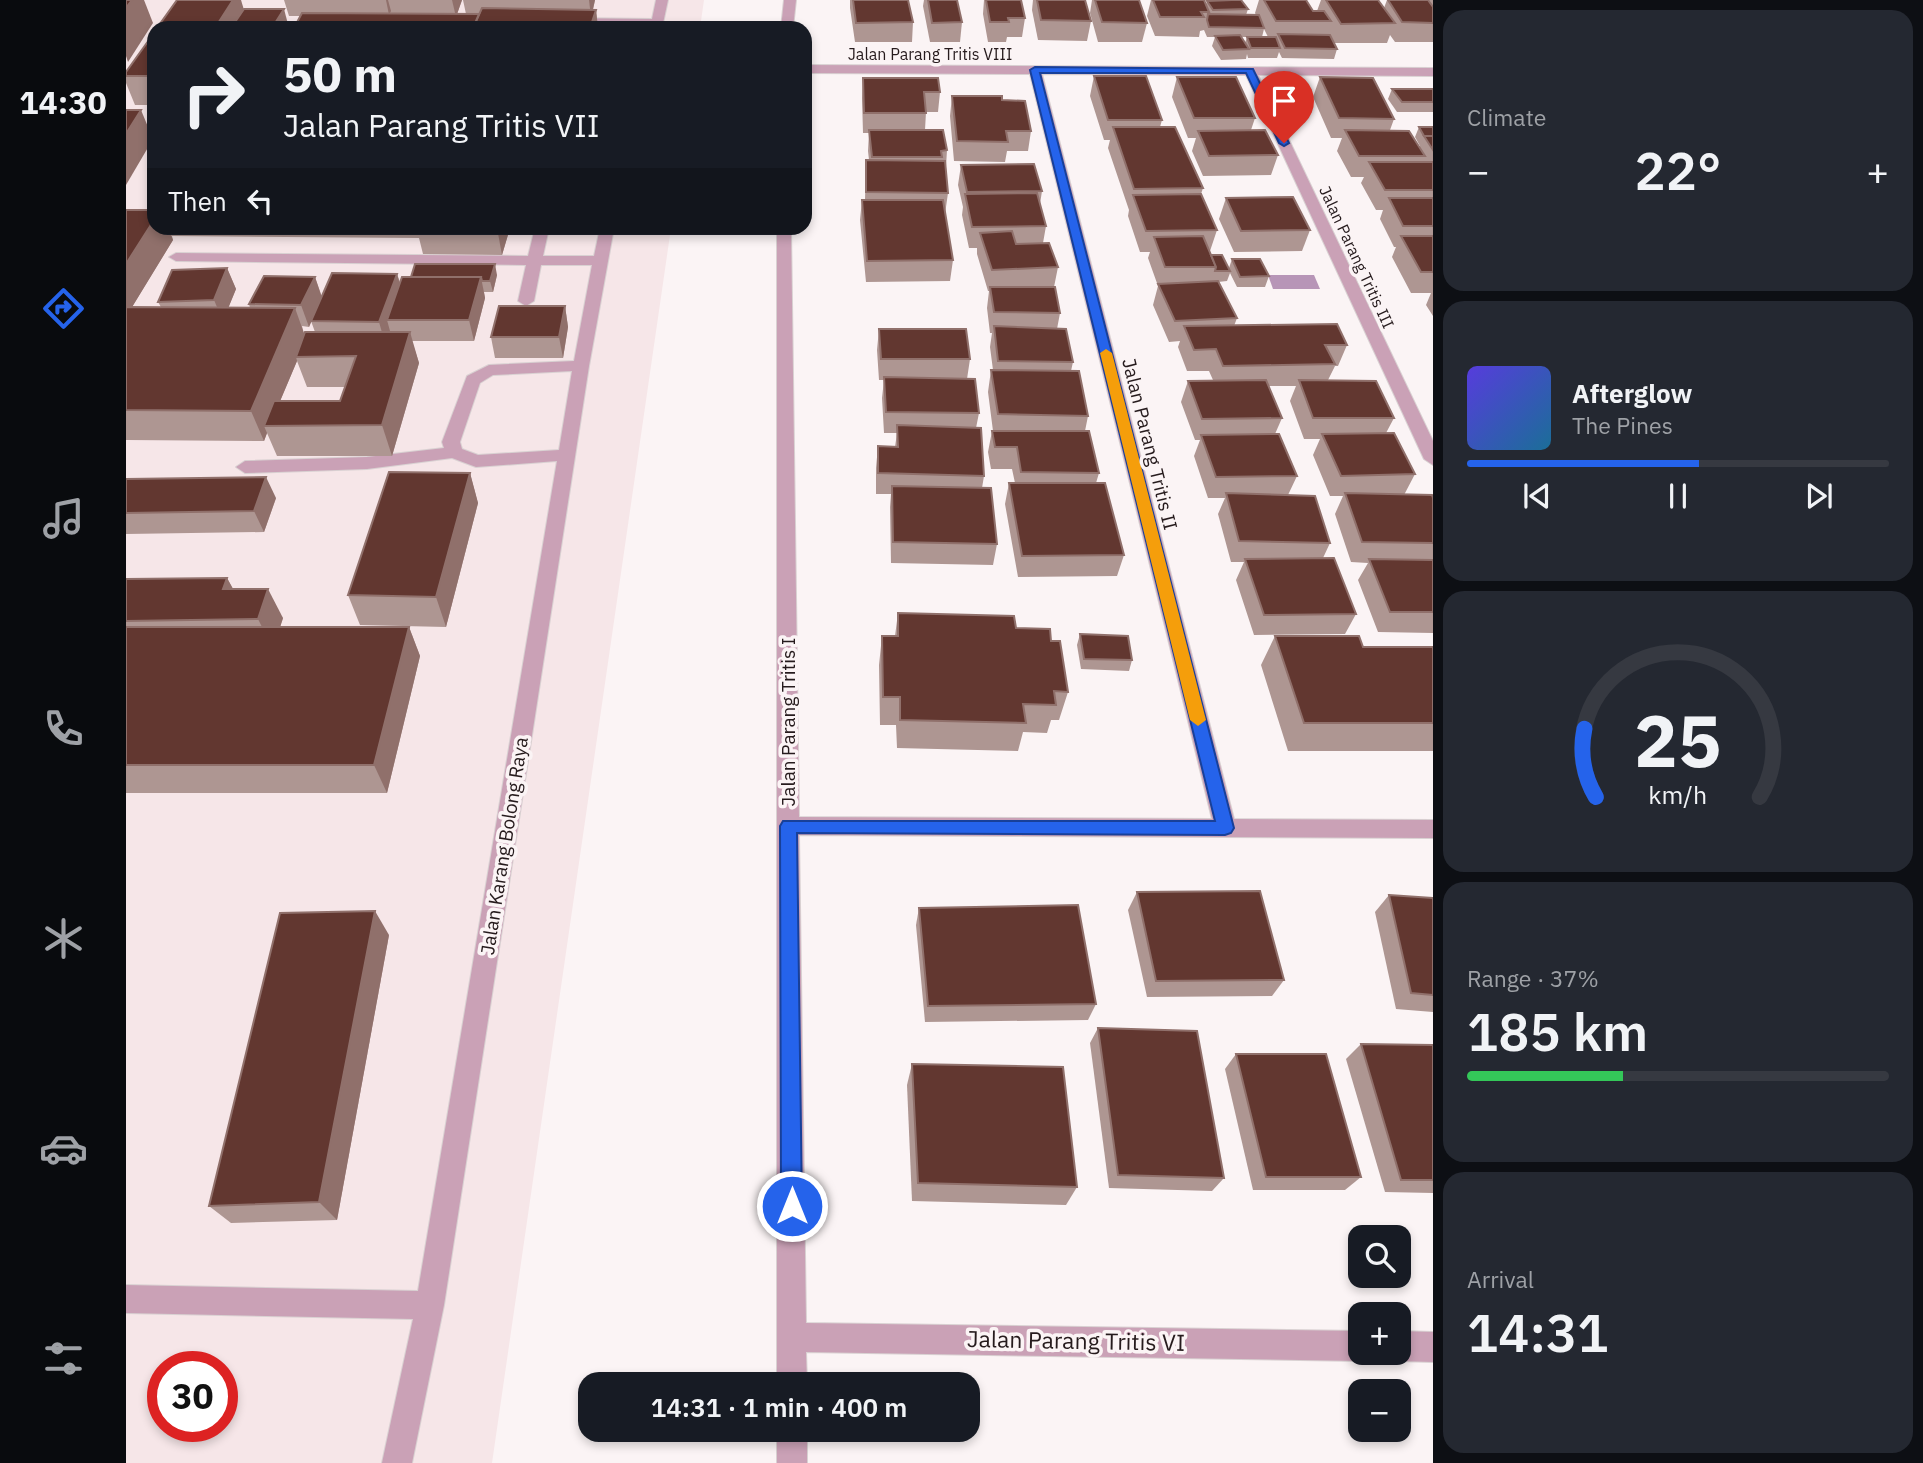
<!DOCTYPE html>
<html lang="en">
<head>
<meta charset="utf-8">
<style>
	body { margin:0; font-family:"IBM Plex Sans",sans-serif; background:#242831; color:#f1f3f6; height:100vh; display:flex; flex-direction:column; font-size:26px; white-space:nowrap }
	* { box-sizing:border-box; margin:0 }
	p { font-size:23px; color:#9ea1a6 }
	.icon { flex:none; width:38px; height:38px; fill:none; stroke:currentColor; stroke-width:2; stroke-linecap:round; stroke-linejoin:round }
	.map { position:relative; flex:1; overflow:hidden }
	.sheet { display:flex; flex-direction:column; gap:10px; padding:10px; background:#0d0f14; width:490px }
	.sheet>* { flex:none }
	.banner { position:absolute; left:21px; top:21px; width:665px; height:214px; border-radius:21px; box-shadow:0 4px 10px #0003; background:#171b24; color:#f1f3f6; overflow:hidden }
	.controls { position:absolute; left:1222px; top:1225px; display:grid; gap:14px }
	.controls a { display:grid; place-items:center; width:63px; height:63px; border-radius:14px; background:#171b24; box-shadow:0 4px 10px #0003; font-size:35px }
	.speed { position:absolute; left:21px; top:1351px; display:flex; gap:14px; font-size:35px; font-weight:700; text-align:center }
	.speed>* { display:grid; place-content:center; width:91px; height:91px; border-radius:50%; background:#171b24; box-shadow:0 4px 10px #0003; line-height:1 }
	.speed .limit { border:10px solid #d22; background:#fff; color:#111 }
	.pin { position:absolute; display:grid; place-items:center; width:60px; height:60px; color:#fff; margin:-72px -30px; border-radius:50% 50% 50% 0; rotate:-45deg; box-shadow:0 0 7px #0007 }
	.pin .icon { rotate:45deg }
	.me { position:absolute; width:77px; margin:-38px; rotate:0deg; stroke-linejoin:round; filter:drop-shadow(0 0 5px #0008) }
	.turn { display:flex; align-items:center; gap:24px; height:147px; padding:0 21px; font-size:32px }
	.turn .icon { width:91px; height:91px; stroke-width:2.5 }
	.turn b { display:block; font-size:49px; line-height:60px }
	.then { display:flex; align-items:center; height:66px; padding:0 21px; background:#0003; gap:14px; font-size:26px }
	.big { font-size:52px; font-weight:600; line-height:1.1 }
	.sheet .card { flex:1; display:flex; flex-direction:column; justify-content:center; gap:10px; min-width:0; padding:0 24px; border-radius:21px; background:#242831 }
	.sheet .dial { align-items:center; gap:0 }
	.dial svg { height:182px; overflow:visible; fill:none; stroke:#363941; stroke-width:7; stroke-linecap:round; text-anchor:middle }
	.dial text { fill:#f1f3f6; stroke:none }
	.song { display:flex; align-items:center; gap:21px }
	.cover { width:84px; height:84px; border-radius:10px; background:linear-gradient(135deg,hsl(250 70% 55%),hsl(200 70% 35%)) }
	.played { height:7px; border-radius:4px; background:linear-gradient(90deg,#2563eb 55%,#363941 55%) }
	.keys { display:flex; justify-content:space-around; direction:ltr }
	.heat { display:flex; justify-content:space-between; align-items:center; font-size:38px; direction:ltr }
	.charge { height:10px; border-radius:5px; background:linear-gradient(90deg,#34c759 37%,#363941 0) }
	.trip { position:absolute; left:452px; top:1372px; width:402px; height:70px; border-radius:21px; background:#171b24; box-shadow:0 4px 10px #0003; font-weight:600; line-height:70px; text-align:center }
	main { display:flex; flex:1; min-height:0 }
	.dock { display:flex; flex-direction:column; width:126px; justify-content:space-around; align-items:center; background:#090b0e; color:#9ea1a6 }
	.dock .icon { width:49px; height:49px }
	.dock .selected { color:#2563eb }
	.dock b { font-size:32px; color:#f1f3f6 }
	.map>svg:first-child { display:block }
	.built { fill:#f6e6e8; fill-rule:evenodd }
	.water { fill:#b795b7 }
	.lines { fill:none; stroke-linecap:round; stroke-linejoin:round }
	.minor-casing { stroke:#d9d1d2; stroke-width:2 }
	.minor { fill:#caa1b6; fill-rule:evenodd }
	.wall { fill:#ae9692; fill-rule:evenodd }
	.shaded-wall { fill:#90706b }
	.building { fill:#623730; stroke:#90706b; stroke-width:2 }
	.route { fill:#2563eb; stroke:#184099; stroke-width:2 }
	.slow { fill:#f59e0b }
	.labels { text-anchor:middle; stroke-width:7; stroke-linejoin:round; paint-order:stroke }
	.far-street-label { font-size:16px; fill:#261b1d; stroke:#fbf4f5 }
	.street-label { font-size:19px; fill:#261b1d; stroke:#fbf4f5 }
	.near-street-label { font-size:23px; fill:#261b1d; stroke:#fbf4f5 }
</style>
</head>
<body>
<main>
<nav class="dock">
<b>14:30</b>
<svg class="icon selected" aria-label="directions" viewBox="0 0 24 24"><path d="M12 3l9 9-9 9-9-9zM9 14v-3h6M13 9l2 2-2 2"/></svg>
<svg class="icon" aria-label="music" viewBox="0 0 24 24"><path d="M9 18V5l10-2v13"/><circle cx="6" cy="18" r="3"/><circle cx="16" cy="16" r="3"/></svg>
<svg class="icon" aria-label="phone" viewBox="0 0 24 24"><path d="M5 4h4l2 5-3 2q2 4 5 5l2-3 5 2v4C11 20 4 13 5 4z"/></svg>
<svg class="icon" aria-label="climate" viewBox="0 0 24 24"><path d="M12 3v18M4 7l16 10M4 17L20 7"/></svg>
<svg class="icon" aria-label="car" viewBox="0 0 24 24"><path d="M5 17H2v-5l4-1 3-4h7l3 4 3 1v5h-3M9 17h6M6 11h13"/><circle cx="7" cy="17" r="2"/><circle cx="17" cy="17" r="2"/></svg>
<svg class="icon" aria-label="filters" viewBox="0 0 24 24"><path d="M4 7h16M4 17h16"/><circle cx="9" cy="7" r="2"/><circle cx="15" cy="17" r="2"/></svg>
</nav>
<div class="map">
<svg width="1307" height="1463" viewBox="0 0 1307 1463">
	<rect width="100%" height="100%" fill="#fbf4f5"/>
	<path class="built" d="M0 0H578L574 28H28V228H545L366 1463H0ZM37 1367H96V1426H37Z"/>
	<polygon class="water" points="1142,275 1188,275 1194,289 1147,289"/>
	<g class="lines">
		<g class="minor-casing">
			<g id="minor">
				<polygon points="530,0 542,0 536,28 443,26 437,22 443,18 526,19"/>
				<polygon points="658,0 670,0 667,28 655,28"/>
				<polygon points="679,65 1307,68 1307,76 1132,75 1307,441 1307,465 1298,459 1120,75 916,74 1108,819 1307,820 1307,838 673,835 680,1323 1234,1331 1234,1353 1246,1353 1244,1356 1234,1361 680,1352 681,1384 651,1384 651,228 665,228 673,817 1086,819 904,74 679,73"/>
				<path d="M409 228H423L417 256H468L474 228H488L463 366 318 1305 286 1463H256L287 1319 0 1313V1285L292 1291 431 461 350 467 326 458 241 469 119 473 110 467 119 461 241 457 318 448 316 442 341 376 363 365 448 361 466 265H415L408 301 400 306 392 301 400 265 50 261 43 257 50 253 402 256ZM446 371 433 450 352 455 336 449 334 442 354 383 367 375Z"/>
				<polygon points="1272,1331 1307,1332 1307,1362 1272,1361 1262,1356 1260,1353 1272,1353"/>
				<rect x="651" y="1430" width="30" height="33"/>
			</g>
		</g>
		<use href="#minor" class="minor"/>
	</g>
	<g class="wall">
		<polygon points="158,0 336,0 331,14 340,14 337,0 469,0 467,10 470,10 472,28 168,28 175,16 163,16"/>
		<polygon points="724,0 797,0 782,0 787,22 786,42 729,42 724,8"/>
		<polygon points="798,0 831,0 836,22 834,42 804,42 797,6"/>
		<polygon points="858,0 895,0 899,18 896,37 881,37 880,42 862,42 857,14"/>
		<polygon points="907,0 959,0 965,21 961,41 912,40 906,10"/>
		<polygon points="966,0 1013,0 1021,23 1016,42 972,42 964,13"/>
		<path d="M1025 0H1078L1080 4 1081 1 1122 9 1120 15H1130L1129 13 1133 0H1180L1187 11H1191L1195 0H1252L1258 8 1261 0H1307V42H1269L1264 35 1261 43H1208L1211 49 1208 59 1156 58 1153 52 1151 58H1122L1121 54 1120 59 1095 60 1086 46 1089 37H1081L1078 30 1074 31 1073 37 1029 36 1021 16ZM1138 29 1142 37H1136ZM1115 37H1121L1119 43Z"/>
		<polygon points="28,33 28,105 9,105 0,83 0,72"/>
		<polygon points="968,76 1036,120 1034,127 1077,188 1075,194 1091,230 1084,251 1083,251 1085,255 1103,268 1106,259 1143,276 1139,287 1111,287 1104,273 1101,281 1092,282 1111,318 1108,326 1221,345 1212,366 1209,366 1202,380 1268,418 1260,433 1289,474 1278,495 1307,498 1307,633 1252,632 1232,580 1242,563 1225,562 1209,514 1217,496 1204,496 1187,455 1194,439 1178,439 1164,401 1170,386 1142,386 1156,418 1149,434 1171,476 1162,495 1204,543 1197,558 1230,614 1219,634 1128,635 1110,580 1118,562 1105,562 1092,514 1099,498 1082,498 1068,456 1074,440 1069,440 1055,402 1062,381 1087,380 1083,371 1061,371 1052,347 1054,341 1043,342 1027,305 1032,286 1022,258 1024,252 1014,252 1002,216 1003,210 982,148 984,140 978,140 964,96"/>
		<polygon points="1051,77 1129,118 1125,130 1152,155 1145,175 1077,176 1066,151 1070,138 1062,138 1046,97"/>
		<polygon points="1194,77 1268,119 1264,130 1293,147 1294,146 1289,137 1293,127 1307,127 1307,316 1300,305 1305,293 1285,293 1266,257 1270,247 1268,247 1254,219 1257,210 1250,210 1235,183 1238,177 1225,177 1211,151 1216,138 1205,138 1187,97"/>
		<polygon points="737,78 814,92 812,112 800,112 799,130 821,150 820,167 822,193 819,214 827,260 824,281 740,282 734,220 736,200 739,200 740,160 743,160 742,151 743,133 737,133 736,98"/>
		<polygon points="1266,89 1307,89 1307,112 1271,112 1262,99"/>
		<polygon points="826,96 876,100 905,131 902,151 881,151 879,162 828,161 824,116"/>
		<polygon points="835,165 916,191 914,204 920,226 917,243 932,267 928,287 934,313 931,329 947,362 945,371 962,416 959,431 973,473 970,483 998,555 991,576 892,577 879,504 883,483 889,483 886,469 865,469 862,452 866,431 867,431 862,392 865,370 867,370 864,347 866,333 864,333 861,308 863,291 862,291 851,254 851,248 843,248 836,215 837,207 832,185"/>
		<polygon points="1100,198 1184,230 1176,251 1108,252 1093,219"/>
		<path d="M0 210 28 228H384L376 255 297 254 293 238 46 236 47 240 6 307H35L32 302 101 268 110 289 102 308H124L123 304 189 277 196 297 271 274 274 282 371 275 367 292H358L359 298 348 341H286L293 363 266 456H151L141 433 138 441 0 440ZM185 321 189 332 178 334 176 326 183 327ZM171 361 181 387H219L214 401H154Z"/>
		<polygon points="439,306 442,327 437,358 369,358 365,337"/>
		<polygon points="753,329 844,359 841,379 853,413 850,428 858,476 856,488 871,544 867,565 765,563 764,507 765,494 750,494 750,468 752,446 769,447 771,433 758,433 756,398 758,380 753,380 751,350"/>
		<polygon points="344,473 352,503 320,627 234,625 222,595"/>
		<polygon points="0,479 150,498 138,532 0,534"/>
		<polygon points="101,578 107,589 157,618 154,627 283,627 294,656 261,793 0,793 0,579"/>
		<polygon points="772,613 890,628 925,641 942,692 933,720 925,720 921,733 897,732 892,751 771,748 770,725 754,725 753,665 756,636 769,636"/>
		<polygon points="954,634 1006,660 1003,671 955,669 951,645"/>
		<polygon points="1149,636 1237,647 1307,647 1307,751 1162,751 1135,665"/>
		<polygon points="1011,892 1158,980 1146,996 1021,997 1002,910"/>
		<polygon points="1263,895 1307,898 1307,1012 1270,1009 1249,912"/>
		<polygon points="793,908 970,1004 962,1020 799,1022 790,925"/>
		<polygon points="263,935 211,1220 105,1223 83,1206"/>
		<polygon points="972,1028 1098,1178 1086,1191 983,1188 964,1043"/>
		<polygon points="1235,1044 1307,1045 1307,1193 1259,1192 1220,1059"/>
		<polygon points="1110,1054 1235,1177 1219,1190 1127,1190 1099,1069"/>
		<polygon points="786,1064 951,1187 940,1205 786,1201 781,1085"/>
	</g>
	<g class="shaded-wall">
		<polygon points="6,0 18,0 27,23 2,62 0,56 0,8"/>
		<polygon points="107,0 115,0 121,20 116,28 89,28"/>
		<polygon points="260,0 262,0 265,11 263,15"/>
		<polygon points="326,0 336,0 330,17"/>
		<polygon points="463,0 469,0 465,17"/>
		<polygon points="158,9 163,28 146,28"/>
		<polygon points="470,10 472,28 464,28"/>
		<polygon points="15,110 27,139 0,185 0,134"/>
		<polygon points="28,220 28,228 42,228 47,240 0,317 0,264"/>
		<polygon points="371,228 384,228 376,255"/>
		<polygon points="369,264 371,275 367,292 364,281"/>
		<polygon points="101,268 110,289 97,321 88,300"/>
		<polygon points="271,274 277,295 261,320 264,331 259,343 253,322"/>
		<polygon points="189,277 196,298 183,327 175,305"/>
		<polygon points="355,277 359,298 348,341 343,320"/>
		<polygon points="439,306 442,327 437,358 433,337"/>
		<polygon points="169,308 180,339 170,357 171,361 144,425 138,426 141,433 138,441 125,411"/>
		<polygon points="284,332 293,363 266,456 256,425"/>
		<polygon points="344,473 352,503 320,627 310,597"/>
		<polygon points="140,477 150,498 138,532 128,511"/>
		<polygon points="101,578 117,607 97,589"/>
		<polygon points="142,589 157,618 147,649 132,619"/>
		<polygon points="283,627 294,656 261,793 248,765"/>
		<polygon points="249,911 263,935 211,1220 193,1202"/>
	</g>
	<g class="building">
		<polygon points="0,0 6,0 0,8"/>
		<polygon points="51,0 107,0 89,28 31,28"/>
		<polygon points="727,0 782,0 787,22 730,23"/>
		<polygon points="802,0 831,0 836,22 806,23"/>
		<polygon points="860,0 895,0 899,18 882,18 883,22 864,22"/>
		<polygon points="911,0 959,0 965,21 915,20"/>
		<polygon points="969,0 1013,0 1021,23 976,22"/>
		<polygon points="1027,0 1078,0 1083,12 1075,12 1078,17 1034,17"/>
		<polygon points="1106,0 1115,0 1122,9 1087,10 1081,1"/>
		<polygon points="1138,0 1180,0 1187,11 1198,11 1205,21 1150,21"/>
		<polygon points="1200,0 1252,0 1269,23 1215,24"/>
		<polygon points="1262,0 1302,0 1307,7 1307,23 1276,22"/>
		<polygon points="356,8 470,10 464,28 347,28"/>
		<polygon points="118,9 158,9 146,28 105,28"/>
		<polygon points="176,13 353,14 347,28 168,28"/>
		<polygon points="1082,14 1133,15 1138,28 1083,27 1081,20"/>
		<polygon points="28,33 28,76 0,76 0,72"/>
		<polygon points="1152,34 1204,35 1211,49 1159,48"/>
		<polygon points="1114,35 1123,49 1097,50 1089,36"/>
		<polygon points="1121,37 1150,37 1154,48 1125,48"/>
		<polygon points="968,76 1020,76 1036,120 982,120"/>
		<polygon points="1051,77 1110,77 1129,118 1068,118"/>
		<polygon points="1194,77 1247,78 1268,119 1213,118"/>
		<polygon points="737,78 812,78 814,92 798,92 800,113 738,113"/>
		<polygon points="1266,89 1307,89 1307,102 1276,102"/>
		<polygon points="826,96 876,96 876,100 899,101 905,131 880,131 882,142 831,141"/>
		<polygon points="0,110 15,110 0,134"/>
		<polygon points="987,127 1049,127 1077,188 1008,189"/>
		<polygon points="1293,127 1307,127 1307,136 1298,136"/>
		<polygon points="743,130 817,130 821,150 815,151 816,157 746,157"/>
		<polygon points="1139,130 1152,155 1083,156 1072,131"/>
		<polygon points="1219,130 1283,131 1299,156 1233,156"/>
		<polygon points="1298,136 1307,136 1307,150"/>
		<polygon points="740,160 819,161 822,193 740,192"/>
		<polygon points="1243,162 1307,162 1307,190 1259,190"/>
		<polygon points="908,164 916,191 841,192 835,165"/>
		<polygon points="911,193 920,226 846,227 839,194"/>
		<polygon points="1075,194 1091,230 1020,231 1007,195"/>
		<polygon points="1167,197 1184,230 1115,231 1100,198"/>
		<polygon points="1263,198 1307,198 1307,226 1277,226"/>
		<polygon points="736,200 817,200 827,260 741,261"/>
		<polygon points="0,210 28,210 28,220 0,264"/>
		<polygon points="886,231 890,244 923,243 932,267 866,270 854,233"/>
		<polygon points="1077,236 1090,267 1039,267 1028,237"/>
		<polygon points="1275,236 1307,236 1307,272 1295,272"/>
		<polygon points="1085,255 1096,255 1104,271 1089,271 1090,267"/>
		<polygon points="1106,259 1134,259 1143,276 1114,277"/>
		<polygon points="289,264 369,264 364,281 356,281 355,277 285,277"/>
		<polygon points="101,268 88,300 32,302 46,270"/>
		<polygon points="206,273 271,274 253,322 185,321"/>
		<polygon points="138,276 189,277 175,305 123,304"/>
		<polygon points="276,277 355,277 343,320 261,320"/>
		<polygon points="1092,281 1111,318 1049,321 1032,284"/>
		<polygon points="864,287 929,287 934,313 868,312"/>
		<polygon points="373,306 439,306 433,337 365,337"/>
		<polygon points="0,307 169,308 125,411 0,410"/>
		<polygon points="1211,324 1221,345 1199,345 1209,364 1097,366 1090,349 1068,350 1058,326"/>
		<polygon points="868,326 940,329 947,362 872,361"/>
		<polygon points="753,329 840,329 844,359 755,359"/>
		<polygon points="179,332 284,332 256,425 138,426 148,401 214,401 230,356 170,357"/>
		<polygon points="865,370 953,371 962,416 872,414"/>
		<polygon points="758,377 849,379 853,413 760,412"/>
		<polygon points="1140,380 1156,418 1076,419 1062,381"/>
		<polygon points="1173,380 1250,381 1268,418 1187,418"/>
		<polygon points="771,425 855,428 858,476 752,473 752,446 772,447"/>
		<polygon points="866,431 963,431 973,473 895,472 891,447 869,447"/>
		<polygon points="1268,433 1289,474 1215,476 1196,434"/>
		<polygon points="1153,434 1171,476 1090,477 1075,435"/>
		<polygon points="263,472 344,473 310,597 222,595"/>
		<polygon points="140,477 128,511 0,513 0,479"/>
		<polygon points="883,483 979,483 998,555 896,556"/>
		<polygon points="766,486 865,488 871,544 767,542"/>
		<polygon points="1100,493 1189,496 1204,543 1113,541"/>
		<polygon points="1219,493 1306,495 1307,498 1307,543 1236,542"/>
		<polygon points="1208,558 1230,614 1138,615 1119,559"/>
		<polygon points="1243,559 1307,560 1307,612 1264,612"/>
		<polygon points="101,578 97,589 142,589 132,619 0,621 0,579"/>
		<polygon points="772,613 888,616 890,628 924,629 925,641 934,641 942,692 928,691 930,705 897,704 900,723 774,720 774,697 757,697 756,636 772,636"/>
		<polygon points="0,627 283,627 248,765 0,765"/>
		<polygon points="954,634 1002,636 1006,660 958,659"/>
		<polygon points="1149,636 1233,636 1237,647 1307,647 1307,723 1178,723"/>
		<polygon points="1134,891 1158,980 1030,981 1011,892"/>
		<polygon points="1263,895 1307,898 1307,995 1285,993"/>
		<polygon points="952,905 970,1004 802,1006 793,908"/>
		<polygon points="249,911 193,1202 83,1206 154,913"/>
		<polygon points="972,1028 1071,1031 1098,1178 992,1175"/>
		<polygon points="1235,1044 1307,1045 1307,1180 1275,1180"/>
		<polygon points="1110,1054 1200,1054 1235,1177 1140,1177"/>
		<polygon points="786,1064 937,1067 951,1187 792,1183"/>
	</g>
	<polygon class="route" points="909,67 1127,69 1163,143 1158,146 1153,143 1120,73 914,73 1108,828 1105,833 1099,835 671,833 676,1206 673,1214 666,1217 658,1214 655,1206 654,826 657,821 1089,821 904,70"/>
	<polygon class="slow" points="980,349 986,353 1080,720 1072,726 1064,720 974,353"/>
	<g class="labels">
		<g class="far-street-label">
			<text x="804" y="60">Jalan Parang Tritis VIII</text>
			<text transform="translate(1231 257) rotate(65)" y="6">Jalan Parang Tritis III</text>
		</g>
		<g class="street-label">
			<text transform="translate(1024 444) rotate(76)" y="7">Jalan Parang Tritis II</text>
			<text transform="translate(662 722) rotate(-90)" y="7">Jalan Parang Tritis I</text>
			<text transform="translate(378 846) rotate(-81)" y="7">Jalan Karang Bolong Raya</text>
		</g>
		<g class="near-street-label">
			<text transform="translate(950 1341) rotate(1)" y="8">Jalan Parang Tritis VI</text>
		</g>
	</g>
</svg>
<div class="controls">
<a><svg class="icon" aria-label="search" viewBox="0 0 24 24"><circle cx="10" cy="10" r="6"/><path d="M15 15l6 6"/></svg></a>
<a>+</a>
<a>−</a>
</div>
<div class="speed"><div class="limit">30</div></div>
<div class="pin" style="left:1158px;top:143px;background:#d93025"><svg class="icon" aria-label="arrive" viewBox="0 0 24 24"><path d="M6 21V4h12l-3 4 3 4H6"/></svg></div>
<svg class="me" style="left:666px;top:1206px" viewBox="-20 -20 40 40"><circle r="17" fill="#2563eb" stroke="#fff" stroke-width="3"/><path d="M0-11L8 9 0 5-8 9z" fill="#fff"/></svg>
<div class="trip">14:31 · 1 min · 400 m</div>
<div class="banner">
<div class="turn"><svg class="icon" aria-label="right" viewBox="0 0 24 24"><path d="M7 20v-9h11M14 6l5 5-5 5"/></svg><div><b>50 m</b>Jalan Parang Tritis VII</div></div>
<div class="then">Then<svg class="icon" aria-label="left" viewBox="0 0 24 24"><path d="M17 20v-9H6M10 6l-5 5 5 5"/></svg></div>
</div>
</div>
<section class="sheet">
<div class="card"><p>Climate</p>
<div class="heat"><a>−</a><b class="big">22°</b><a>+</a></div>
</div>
<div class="card">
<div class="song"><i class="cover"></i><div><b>Afterglow</b><p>The Pines</p></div></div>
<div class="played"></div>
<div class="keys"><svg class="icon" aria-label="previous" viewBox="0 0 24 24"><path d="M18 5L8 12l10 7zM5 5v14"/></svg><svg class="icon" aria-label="pause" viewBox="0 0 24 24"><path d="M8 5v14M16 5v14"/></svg><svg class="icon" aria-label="next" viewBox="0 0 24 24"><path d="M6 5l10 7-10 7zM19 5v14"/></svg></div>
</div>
<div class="card dial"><svg viewBox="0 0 100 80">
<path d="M14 69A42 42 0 1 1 86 69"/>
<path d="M14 69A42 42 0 0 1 9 39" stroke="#2563eb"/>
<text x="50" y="56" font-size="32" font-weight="700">25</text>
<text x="50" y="72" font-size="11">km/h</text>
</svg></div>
<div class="card"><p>Range · 37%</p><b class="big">185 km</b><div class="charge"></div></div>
<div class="card"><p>Arrival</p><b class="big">14:31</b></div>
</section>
</main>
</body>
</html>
